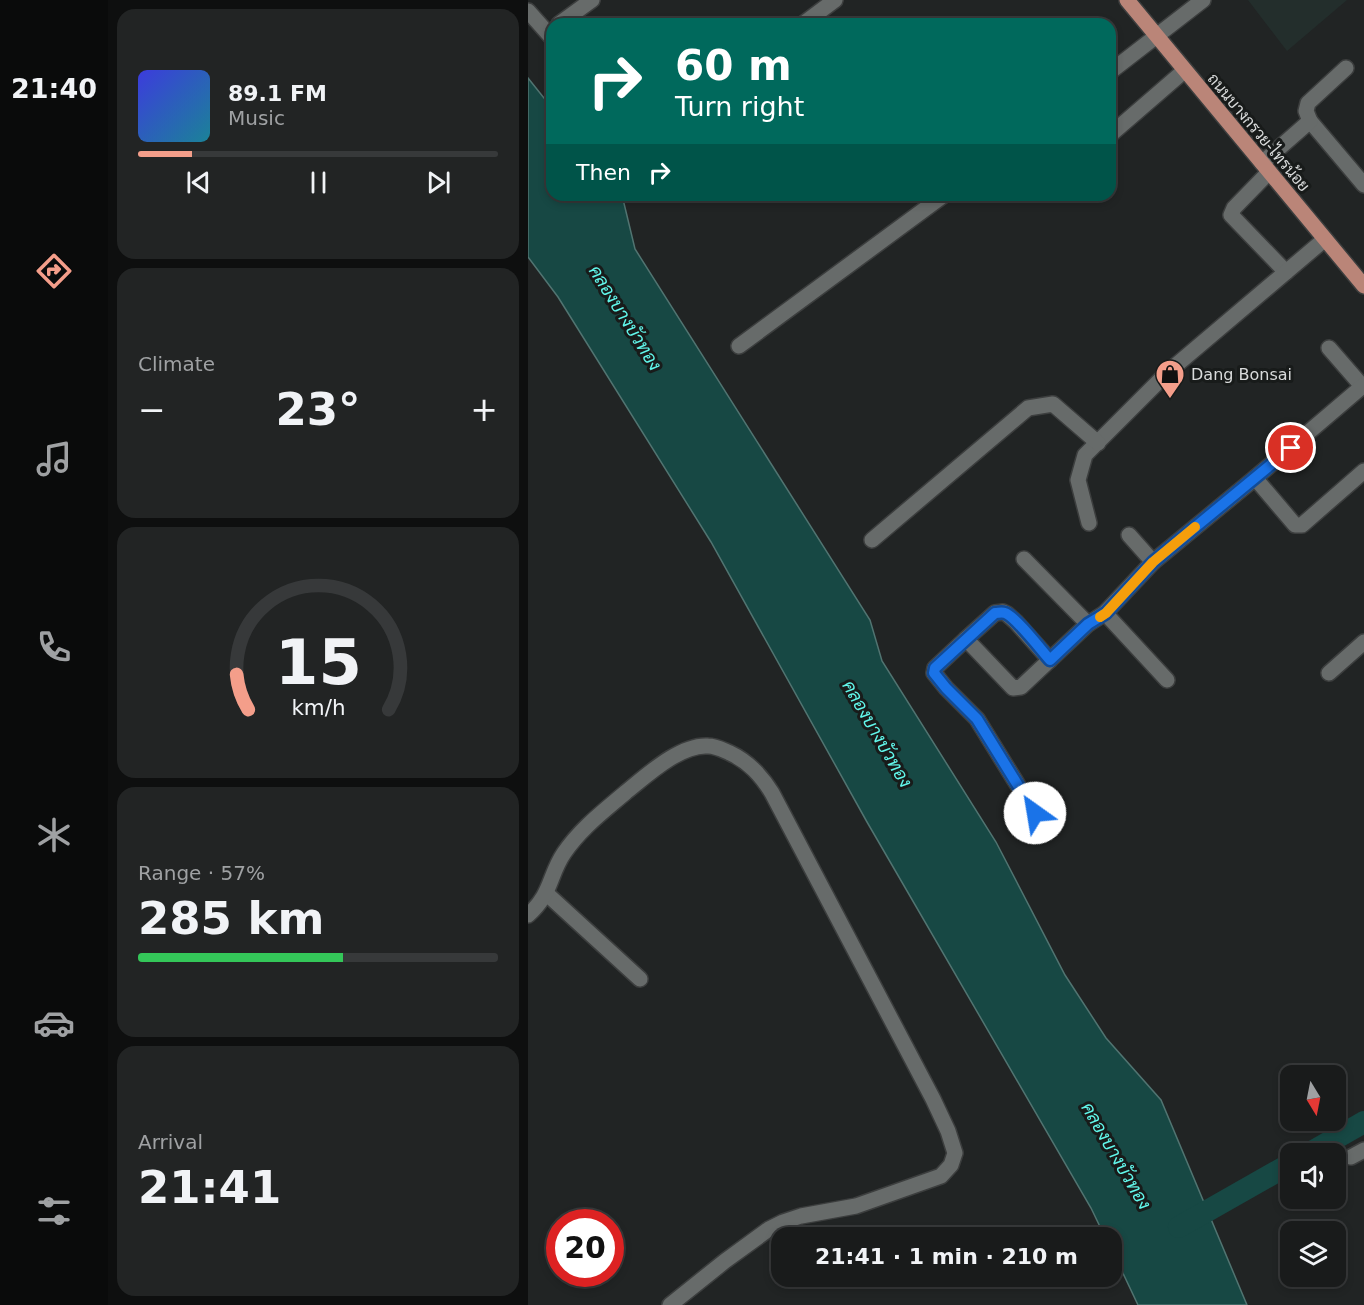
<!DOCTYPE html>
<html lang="en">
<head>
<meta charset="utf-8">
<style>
	body { margin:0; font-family:"DejaVu Sans",Sarabun,sans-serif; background:#222424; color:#f1f3f6; height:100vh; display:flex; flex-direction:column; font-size:22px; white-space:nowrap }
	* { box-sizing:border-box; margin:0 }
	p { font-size:20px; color:#9fa1a3 }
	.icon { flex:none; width:33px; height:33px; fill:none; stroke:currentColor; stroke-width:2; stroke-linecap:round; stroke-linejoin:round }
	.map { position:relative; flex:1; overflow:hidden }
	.side { display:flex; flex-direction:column; gap:9px; padding:9px; background:#0e0f0f; width:420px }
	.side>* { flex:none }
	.guide { position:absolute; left:18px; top:18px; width:570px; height:183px; border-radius:18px; box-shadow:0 3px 9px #0003,0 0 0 2px #37393a; background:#00695c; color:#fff; overflow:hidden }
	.needle { width:39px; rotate:170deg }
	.buttons { position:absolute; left:752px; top:1065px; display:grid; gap:12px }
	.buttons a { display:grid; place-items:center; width:66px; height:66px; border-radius:12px; background:#191b1b; box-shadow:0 3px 9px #0003,0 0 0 2px #37393a; font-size:30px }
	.speed { position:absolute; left:18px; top:1209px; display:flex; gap:12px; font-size:30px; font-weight:700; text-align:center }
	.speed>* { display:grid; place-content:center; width:78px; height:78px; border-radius:50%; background:#191b1b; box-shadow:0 3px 9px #0003,0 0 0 2px #37393a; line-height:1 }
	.speed .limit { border:9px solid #d22; background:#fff; color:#111 }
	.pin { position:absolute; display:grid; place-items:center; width:51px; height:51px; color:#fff; margin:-26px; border:3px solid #fff; border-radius:50%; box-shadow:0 2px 6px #0007 }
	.me { position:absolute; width:66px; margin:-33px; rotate:328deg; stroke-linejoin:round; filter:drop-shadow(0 0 4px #0008) }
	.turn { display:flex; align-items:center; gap:21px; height:126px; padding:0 30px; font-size:27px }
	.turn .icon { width:78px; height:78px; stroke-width:2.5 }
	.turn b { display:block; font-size:42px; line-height:51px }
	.then { display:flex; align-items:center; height:57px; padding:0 30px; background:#0003; gap:12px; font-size:22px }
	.big { font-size:45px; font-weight:800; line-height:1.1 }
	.side .card { flex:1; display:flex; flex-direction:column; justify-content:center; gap:9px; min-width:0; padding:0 21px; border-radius:18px; background:#222424 }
	.side .dial { align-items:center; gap:0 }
	.dial svg { height:156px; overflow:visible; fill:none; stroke:#37393a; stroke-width:7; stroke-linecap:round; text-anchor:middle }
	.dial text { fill:#f1f3f6; stroke:none }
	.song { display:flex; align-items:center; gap:18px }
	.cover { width:72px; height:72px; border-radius:9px; background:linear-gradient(135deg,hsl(240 70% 55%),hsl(190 70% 35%)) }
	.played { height:6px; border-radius:3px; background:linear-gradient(90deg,#f49e8a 15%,#37393a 15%) }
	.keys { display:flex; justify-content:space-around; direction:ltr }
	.heat { display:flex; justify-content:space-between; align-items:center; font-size:33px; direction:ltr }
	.charge { height:9px; border-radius:4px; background:linear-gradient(90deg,#34c759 57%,#37393a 0) }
	.trip { position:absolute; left:243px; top:1227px; width:351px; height:60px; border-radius:18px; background:#191b1b; box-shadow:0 3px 9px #0003,0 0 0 2px #37393a; font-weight:800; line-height:60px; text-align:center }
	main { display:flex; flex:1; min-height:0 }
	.tabs { display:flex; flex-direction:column; width:108px; justify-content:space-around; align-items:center; background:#0a0b0b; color:#9fa1a3 }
	.tabs .icon { width:42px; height:42px }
	.tabs .selected { color:#f49e8a }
	.tabs b { font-size:27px; color:#f1f3f6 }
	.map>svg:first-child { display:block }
	.built { fill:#232e2c }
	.water { fill:#174844; stroke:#517471; stroke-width:1.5 }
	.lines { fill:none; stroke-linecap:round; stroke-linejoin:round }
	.canal { stroke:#174844; stroke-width:22 }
	.minor-casing { stroke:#3c3e3e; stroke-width:18 }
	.major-casing { stroke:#3c3e3e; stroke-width:18 }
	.minor { stroke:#676b6a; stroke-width:15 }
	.major { stroke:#ba8578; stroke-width:15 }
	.route-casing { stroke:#114b97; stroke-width:15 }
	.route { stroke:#1a73e8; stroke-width:10 }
	.slow { stroke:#f59e0b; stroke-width:10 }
	.labels { text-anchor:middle; stroke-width:6; stroke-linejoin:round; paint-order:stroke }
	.street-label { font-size:16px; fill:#d9dbdb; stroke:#181b1a }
	.poi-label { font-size:16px; fill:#d9dbdb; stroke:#181b1a; text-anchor:start }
	.water-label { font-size:18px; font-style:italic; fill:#61f7eb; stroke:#181b1a }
</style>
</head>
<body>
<main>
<nav class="tabs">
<b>21:40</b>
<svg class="icon selected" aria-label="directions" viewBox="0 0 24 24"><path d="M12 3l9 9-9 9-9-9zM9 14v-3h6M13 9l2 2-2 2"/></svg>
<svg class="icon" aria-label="music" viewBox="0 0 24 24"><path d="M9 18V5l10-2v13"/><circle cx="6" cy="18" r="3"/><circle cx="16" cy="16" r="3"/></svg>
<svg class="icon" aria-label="phone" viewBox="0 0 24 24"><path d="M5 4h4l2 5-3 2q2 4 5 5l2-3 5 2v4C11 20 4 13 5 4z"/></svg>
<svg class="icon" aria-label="climate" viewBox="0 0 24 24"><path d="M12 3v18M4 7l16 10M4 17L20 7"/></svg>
<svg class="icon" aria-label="car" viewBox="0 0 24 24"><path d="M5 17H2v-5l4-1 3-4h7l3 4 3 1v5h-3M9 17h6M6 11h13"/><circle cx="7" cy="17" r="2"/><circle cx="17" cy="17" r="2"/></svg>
<svg class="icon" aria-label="filters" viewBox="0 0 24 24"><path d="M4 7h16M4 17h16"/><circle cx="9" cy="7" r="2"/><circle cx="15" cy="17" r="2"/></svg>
</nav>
<section class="side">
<div class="card">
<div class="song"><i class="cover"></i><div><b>89.1 FM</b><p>Music</p></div></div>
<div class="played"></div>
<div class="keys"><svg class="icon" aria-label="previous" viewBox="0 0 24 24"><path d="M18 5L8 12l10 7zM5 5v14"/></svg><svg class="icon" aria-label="pause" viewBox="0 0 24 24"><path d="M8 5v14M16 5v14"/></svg><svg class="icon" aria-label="next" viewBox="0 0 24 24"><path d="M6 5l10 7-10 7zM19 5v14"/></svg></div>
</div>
<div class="card"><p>Climate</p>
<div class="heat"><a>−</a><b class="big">23°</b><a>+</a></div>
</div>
<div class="card dial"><svg viewBox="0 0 100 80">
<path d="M14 69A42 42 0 1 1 86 69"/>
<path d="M14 69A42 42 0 0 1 8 51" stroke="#f49e8a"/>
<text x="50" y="56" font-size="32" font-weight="700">15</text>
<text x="50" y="72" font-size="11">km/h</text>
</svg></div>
<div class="card"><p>Range · 57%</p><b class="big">285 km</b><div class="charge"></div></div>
<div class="card"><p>Arrival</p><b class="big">21:41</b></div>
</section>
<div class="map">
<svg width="836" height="1305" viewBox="0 0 836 1305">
	<rect width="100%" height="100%" fill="#212424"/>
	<polygon class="built" points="720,0 819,0 759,51"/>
	<polygon class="water" points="0,78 24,108 24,195 94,195 107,249 342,620 354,661 468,842 537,975 578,1038 633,1100 719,1305 610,1305 584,1250 584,1238 577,1237 563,1208 339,822 183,542 30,297 0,257"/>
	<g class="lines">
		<g class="canal">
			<polyline points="780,1154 836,1122"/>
			<polyline points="651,1227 762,1164"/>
		</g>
		<g class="minor-casing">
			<g id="minor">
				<polyline points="0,11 24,38"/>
				<polyline points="31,24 64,0"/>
				<polyline points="275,24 307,0"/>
				<polyline points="582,72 675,0"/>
				<polyline points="782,121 836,185"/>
				<polyline points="582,135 656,71"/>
				<polyline points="734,163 782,121 778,111 780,103 818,68"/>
				<polyline points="741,172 706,208 703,215 758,272"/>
				<polyline points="211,346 416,195"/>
				<polyline points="801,348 834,386"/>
				<polyline points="727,478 767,525 774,525 836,471"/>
				<polyline points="561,523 550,480 557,455 640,372 797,239"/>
				<polyline points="601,535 625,562"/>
				<polyline points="344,540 500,408 525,404 570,443"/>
				<polyline points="496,559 560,624"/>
				<polyline points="577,613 639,680"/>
				<polyline points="438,639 467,613 475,612 479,614 488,622 522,660"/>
				<polyline points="801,673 836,642"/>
				<polyline points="507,813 449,719 418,688 406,673 407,668 438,639 485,688 493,687 560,624 577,613 625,562 727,478 836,385"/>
				<polyline points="19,894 112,979"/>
				<path d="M0 915C24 894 21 875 36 853 53 828 76 811 98 792 118 776 152 744 180 746 188 746 195 750 202 753 221 762 233 775 244 793L405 1099 420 1131 427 1153 423 1165 413 1176 328 1206 273 1216 255 1222 241 1229 197 1261 142 1305"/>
				<polyline points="823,1157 836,1150"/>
			</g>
		</g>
		<g class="major-casing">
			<polyline id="major" points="599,0 836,286"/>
		</g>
		<use href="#minor" class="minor"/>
		<use href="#major" class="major"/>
	</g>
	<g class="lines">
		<g class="route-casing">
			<path id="route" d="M507 813 449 719 418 688 406 673 407 668 467 613C470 613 474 612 477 613 487 616 514 651 522 660L560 624 578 613 625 562 763 448"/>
		</g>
		<use href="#route" class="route"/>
		<polyline class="slow" points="572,617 578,613 625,562 667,527"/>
	</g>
	<defs>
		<g id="shop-pin" transform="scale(1.5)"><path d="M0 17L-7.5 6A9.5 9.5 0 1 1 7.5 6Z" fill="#f49e8a" stroke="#181b1a"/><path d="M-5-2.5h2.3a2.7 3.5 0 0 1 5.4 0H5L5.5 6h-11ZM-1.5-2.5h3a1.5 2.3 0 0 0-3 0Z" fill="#111"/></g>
	</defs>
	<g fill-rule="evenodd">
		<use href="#shop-pin" x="642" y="374"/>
	</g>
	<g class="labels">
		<g class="street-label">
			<text transform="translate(731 132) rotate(50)" y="6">ถนนบางกรวย-ไทรน้อย</text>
		</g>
		<g class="poi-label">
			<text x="663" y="380">Dang Bonsai</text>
		</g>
		<g class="water-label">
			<text transform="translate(97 318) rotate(58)" y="6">คลองบางบัวทอง</text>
			<text transform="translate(349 734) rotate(60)" y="6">คลองบางบัวทอง</text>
			<text transform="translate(588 1156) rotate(60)" y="6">คลองบางบัวทอง</text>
		</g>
	</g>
</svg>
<div class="buttons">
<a><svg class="needle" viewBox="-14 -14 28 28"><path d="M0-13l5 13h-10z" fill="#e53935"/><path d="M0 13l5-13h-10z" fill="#9fa1a3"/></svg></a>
<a><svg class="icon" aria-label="sound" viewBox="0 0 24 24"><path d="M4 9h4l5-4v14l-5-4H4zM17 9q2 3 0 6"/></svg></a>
<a><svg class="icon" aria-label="layers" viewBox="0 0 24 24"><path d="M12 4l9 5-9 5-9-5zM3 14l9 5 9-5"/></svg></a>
</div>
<div class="speed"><div class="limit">20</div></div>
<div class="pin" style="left:763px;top:448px;background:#d93025"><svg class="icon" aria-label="arrive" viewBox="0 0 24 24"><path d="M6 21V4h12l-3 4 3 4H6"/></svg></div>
<svg class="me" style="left:507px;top:813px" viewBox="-20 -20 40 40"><circle r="19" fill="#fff"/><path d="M0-13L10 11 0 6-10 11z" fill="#1a73e8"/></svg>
<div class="trip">21:41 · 1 min · 210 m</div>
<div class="guide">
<div class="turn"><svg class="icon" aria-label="right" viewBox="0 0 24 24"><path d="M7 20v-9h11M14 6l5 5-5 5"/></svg><div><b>60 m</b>Turn right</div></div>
<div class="then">Then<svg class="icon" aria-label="right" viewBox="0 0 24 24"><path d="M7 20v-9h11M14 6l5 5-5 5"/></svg></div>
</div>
</div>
</main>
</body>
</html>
